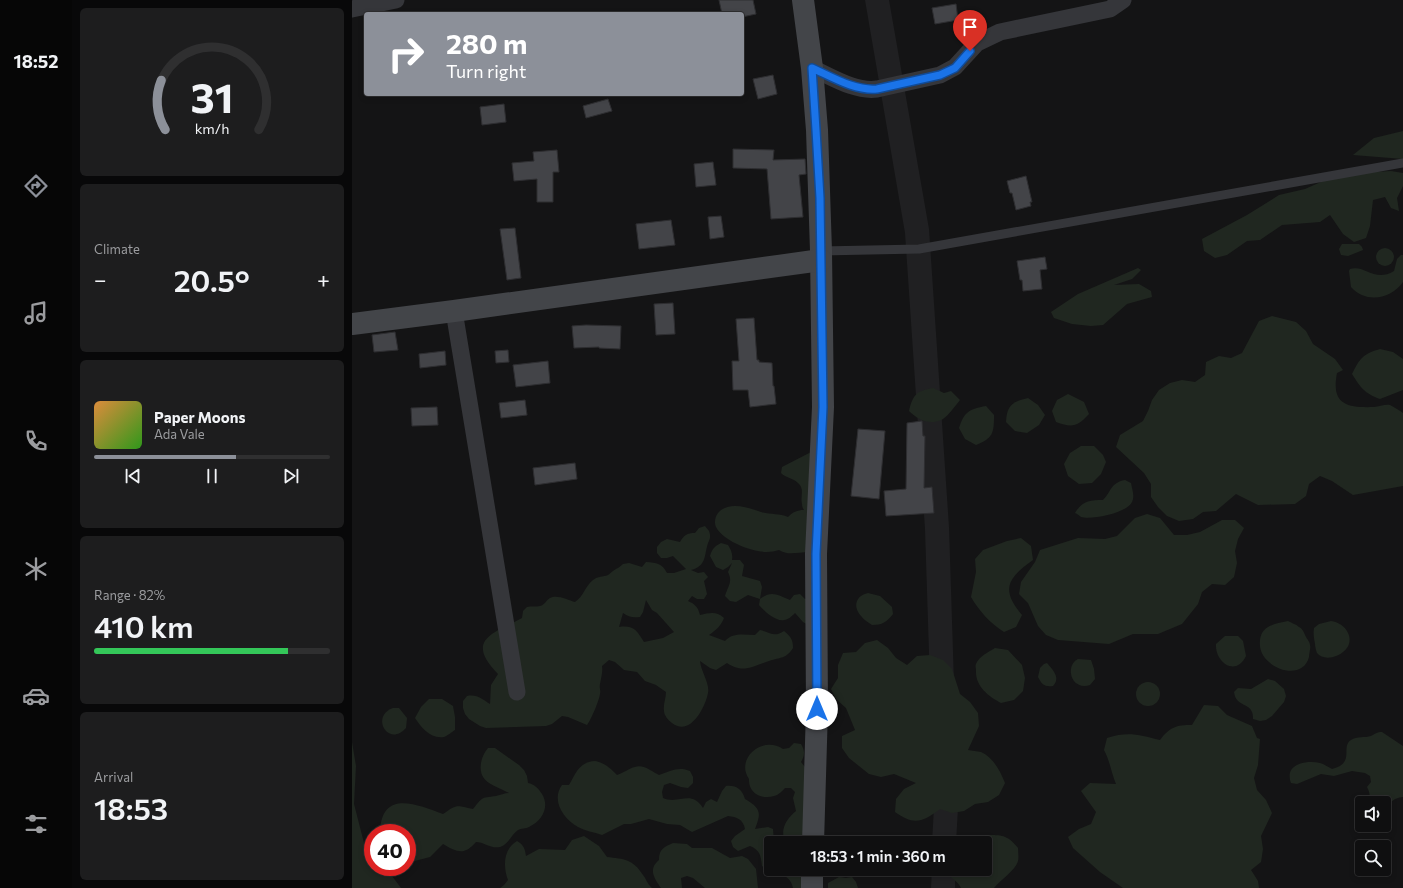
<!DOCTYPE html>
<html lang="en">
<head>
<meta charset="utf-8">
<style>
	body { margin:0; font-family:Commissioner,sans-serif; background:#1d1d1e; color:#f1f3f6; height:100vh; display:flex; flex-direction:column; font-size:15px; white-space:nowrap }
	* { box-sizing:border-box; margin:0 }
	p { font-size:13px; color:#9b9c9f }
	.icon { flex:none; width:22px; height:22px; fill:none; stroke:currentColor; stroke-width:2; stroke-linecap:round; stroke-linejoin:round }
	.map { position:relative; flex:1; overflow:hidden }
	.panel { display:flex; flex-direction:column; gap:8px; padding:8px; background:#080809; width:280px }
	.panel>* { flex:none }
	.guide { position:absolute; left:12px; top:12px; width:380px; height:84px; border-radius:4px; box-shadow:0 2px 6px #0003,0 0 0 1px #2f2f30; background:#8c9099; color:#fff; overflow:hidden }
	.tools { position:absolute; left:1003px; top:796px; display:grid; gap:8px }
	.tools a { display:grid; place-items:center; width:36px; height:36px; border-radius:4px; background:#0f0f10; box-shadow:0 2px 6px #0003,0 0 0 1px #2f2f30; font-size:20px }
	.speed { position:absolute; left:12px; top:824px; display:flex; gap:8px; font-size:20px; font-weight:700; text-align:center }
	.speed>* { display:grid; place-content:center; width:52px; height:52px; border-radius:50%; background:#0f0f10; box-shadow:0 2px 6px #0003,0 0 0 1px #2f2f30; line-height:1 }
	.speed .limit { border:6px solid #d22; background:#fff; color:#111 }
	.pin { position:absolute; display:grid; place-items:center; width:34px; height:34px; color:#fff; margin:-41px -17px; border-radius:50% 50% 50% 0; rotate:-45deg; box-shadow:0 0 4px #0007 }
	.pin .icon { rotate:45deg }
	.me { position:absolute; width:44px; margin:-22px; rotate:0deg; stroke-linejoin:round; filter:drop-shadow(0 0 3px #0008) }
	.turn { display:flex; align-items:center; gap:14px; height:84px; padding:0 16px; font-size:18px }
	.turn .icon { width:52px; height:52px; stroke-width:2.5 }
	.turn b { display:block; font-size:28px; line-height:34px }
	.big { font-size:30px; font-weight:600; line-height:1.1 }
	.panel .card { flex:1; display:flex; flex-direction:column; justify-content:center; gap:6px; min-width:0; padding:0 14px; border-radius:6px; background:#1d1d1e }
	.panel .dial { align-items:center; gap:0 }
	.dial svg { height:104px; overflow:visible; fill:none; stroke:#2f2f30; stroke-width:7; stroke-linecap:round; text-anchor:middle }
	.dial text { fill:#f1f3f6; stroke:none }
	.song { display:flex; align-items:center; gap:12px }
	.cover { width:48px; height:48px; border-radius:6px; background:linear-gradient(135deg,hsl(30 70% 55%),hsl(110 70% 35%)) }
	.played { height:4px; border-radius:2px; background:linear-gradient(90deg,#8c9099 60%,#2f2f30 60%) }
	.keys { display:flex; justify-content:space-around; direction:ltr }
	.heat { display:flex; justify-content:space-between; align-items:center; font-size:22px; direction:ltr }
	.charge { height:6px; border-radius:3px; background:linear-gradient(90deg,#34c759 82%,#2f2f30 0) }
	.trip { position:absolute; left:412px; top:836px; width:228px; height:40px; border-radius:4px; background:#0f0f10; box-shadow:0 2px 6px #0003,0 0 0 1px #2f2f30; font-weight:600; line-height:40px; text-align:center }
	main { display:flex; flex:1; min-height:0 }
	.tab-bar { display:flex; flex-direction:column; width:72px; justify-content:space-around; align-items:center; background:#060606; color:#9b9c9f }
	.tab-bar .icon { width:28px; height:28px }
	.tab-bar .active { color:#8c9099 }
	.tab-bar b { font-size:18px; color:#f1f3f6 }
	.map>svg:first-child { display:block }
	.built { fill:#202022 }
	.green { fill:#202720; fill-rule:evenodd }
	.building { fill:#434448; stroke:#2e2e31 }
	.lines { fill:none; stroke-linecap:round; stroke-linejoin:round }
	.lane { stroke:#35363a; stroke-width:9 }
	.street { stroke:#35363a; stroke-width:17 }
	.secondary { stroke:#434549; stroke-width:22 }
	.route-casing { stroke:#114b97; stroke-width:10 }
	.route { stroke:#1a73e8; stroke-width:7 }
</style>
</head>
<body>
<main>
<nav class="tab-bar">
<b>18:52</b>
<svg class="icon active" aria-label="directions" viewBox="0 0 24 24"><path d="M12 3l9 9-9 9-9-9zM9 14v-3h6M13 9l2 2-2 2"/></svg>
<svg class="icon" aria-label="music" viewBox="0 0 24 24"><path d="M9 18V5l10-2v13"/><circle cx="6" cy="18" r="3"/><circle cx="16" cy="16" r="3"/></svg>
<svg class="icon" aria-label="phone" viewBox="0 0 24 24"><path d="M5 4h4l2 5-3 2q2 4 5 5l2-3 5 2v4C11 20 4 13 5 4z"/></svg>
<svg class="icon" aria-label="climate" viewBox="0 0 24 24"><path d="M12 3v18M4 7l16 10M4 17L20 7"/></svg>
<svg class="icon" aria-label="car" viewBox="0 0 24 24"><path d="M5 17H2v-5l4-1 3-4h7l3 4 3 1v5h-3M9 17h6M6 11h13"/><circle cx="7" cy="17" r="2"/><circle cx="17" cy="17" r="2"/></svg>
<svg class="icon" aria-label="filters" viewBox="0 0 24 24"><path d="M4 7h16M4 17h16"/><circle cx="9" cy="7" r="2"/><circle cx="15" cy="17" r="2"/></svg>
</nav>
<section class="panel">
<div class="card dial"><svg viewBox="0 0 100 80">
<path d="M14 69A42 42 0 1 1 86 69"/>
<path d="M14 69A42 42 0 0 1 11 31" stroke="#8c9099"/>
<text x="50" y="56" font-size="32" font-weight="700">31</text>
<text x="50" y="72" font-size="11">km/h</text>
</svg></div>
<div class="card"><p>Climate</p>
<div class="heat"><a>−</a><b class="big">20.5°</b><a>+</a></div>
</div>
<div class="card">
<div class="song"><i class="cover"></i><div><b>Paper Moons</b><p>Ada Vale</p></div></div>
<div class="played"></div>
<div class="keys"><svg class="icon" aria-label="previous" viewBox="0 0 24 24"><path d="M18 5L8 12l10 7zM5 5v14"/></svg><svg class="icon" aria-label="pause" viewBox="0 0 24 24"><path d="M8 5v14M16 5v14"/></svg><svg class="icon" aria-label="next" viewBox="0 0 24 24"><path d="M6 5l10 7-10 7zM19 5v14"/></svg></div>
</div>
<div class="card"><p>Range · 82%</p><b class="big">410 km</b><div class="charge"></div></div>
<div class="card"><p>Arrival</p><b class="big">18:53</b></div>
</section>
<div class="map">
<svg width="1051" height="888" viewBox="0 0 1051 888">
	<rect width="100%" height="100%" fill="#141415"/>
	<g class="built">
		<polygon points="513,0 537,0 577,229 597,527 606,808 604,843 580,843 582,807 573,529 553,233"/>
		<polygon points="580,869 603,869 603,888 579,888"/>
	</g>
	<g class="green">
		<polygon points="1051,131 1051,159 1001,155 1022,138"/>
		<polygon points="1039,171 1051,173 1051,186 1045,198 1047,211 1039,208 1033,197 1021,200 1018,226 1014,238 1002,242 991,234 978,215 968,222 930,225 908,240 895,241 875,255 863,258 852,251 850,239 895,215 927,195 953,189 987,174"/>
		<polygon points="990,244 1007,244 1010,247 1011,250 996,256 989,255 987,249"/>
		<circle cx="1033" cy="257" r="9"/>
		<path d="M1049 255H1051V282C1039 299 1014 304 999 287L997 271 998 269C1013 264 1022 283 1042 271L1045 259Z"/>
		<polygon points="786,268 789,270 780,279 762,285 787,284 799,291 800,297 775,304 751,325 739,326 720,324 702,318 699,312 726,294"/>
		<path d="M920 316 944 322 954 331 961 344 983 359 991 370 985 373C979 404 994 408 1022 407 1027 407 1033 404 1038 405 1042 407 1047 410 1051 413V486L1001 495 980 481 968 476 957 484 954 496 943 504 906 505 884 494 864 511 851 512 841 519 827 521 815 516 806 507 799 497V484L792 473 764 447 768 435 791 421 796 411 800 400 807 390 818 383 830 380 843 382 853 375 854 362 867 356 879 358 890 353 907 321Z"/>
		<path d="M1028 349 1041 352 1051 359V390L1028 399C1012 393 1009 388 1000 374 1008 358 1011 354 1028 349Z"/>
		<path d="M581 388 592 393 599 391 608 400C603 406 597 415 591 419 578 426 566 420 557 411 561 394 565 391 581 388Z"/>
		<path d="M716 394 732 402 737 414C725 427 720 428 704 422L700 411 705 400Z"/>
		<path d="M676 398 686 405 693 415 687 425 675 433 663 431 654 422C655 405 660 402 676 398Z"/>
		<path d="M634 406 642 415C642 433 641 438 624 445L613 439 607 428C612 412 617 409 634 406Z"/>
		<polygon points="729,446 742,446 751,455 754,462 749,474 740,483 727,484 716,476 712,464 718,453"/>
		<path d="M463 450 457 552C446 552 436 556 427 550 423 551 419 552 415 552 400 552 371 541 364 527 362 523 363 517 366 513 377 500 397 508 409 512 419 515 427 513 436 517 441 512 445 510 452 510 451 508 450 507 450 504 448 496 453 489 446 483 441 478 434 478 429 473L430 467Z"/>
		<path d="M773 480 779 483C780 489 783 496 780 502 775 513 740 520 729 517 728 516 724 513 723 513 730 501 738 500 751 500 760 491 758 483 773 480Z"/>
		<polygon points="795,514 808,518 822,535 835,535 848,532 870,520 883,520 892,528 886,539 883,551 885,563 882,577 873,585 860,584 850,592 846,604 830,624 806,634 781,634 757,644 706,640 694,635 686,626 676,603 667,594 669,582 683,562 688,550 726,538 753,539 765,536 783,518"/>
		<path d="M353 526C354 528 356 529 357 531 359 536 358 539 356 543 352 555 355 566 339 570L346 573 352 572 356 577 352 581 355 594 352 599H345L340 596 336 601C343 604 346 607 348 615 358 613 364 611 372 618 369 626 364 630 357 635L373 641C381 632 392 635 403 635L408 630C418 632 422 638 432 631 438 636 441 639 441 648 434 659 429 657 417 661 401 666 391 674 375 663L364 670 358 668 348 661C349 672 358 683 356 693 353 708 338 737 320 723 316 720 312 715 312 711 311 705 314 698 314 692L304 685 293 681 285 672 272 670 263 662 257 660 250 666C251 672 249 678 248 684 247 688 249 690 248 694 247 701 239 720 235 725L216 717 210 716 200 724 194 726 134 728 128 726 117 719 113 714 111 708V701L115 696C125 694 130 699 138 704L139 685 146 674C113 640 140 634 170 618L171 611 175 607C179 606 184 607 188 606 193 605 194 600 198 598 205 594 216 600 223 602 232 596 233 586 241 580 246 576 251 577 256 575 258 574 259 572 261 571 265 568 267 568 271 564L277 563 290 567 294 562C305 563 310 563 315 573H322L334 569 321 556 315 558H309L305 553V547L309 542 315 539 328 542C332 535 335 533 343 533L347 528ZM294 600 300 610 305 613 322 632 311 638 292 642C285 631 282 625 267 627L271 613C277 617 280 618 288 617L291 612Z"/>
		<path d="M669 538 679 546 681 560C656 578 648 589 670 615L664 627 652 632C638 623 627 611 619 597L624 572 623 559 631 550 655 541Z"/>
		<path d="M369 543 376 545C379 550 381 554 380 560H388L392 565 390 576 408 581 410 587 408 599C420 590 425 595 438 600L442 595 448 594 453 599H459L458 626 451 622 443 613C440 616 436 620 432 620 424 622 412 611 407 605L408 599 396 595 384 602 378 601 373 596C376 586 381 582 376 572L380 563 376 567 371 570 364 567 358 556C360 549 363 546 369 543Z"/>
		<path d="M516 593 528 596 540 607 541 614C535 622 530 625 520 625 516 622 512 620 509 616 501 607 503 596 516 593Z"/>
		<path d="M936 621C939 623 944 624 947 627 951 629 952 633 954 637 955 639 958 642 958 645 959 648 957 653 957 657 952 676 929 673 917 662 910 656 907 649 908 640 910 625 923 624 936 621Z"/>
		<path d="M979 621C986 622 993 626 996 633 1005 652 974 665 965 653 964 651 963 646 963 644 962 638 961 634 962 628L967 624Z"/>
		<path d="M873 636H886L891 641 894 656C884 677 863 663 864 644Z"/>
		<path d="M525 640 536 648 544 658 555 665 565 656 578 655 591 660 600 669 608 694 618 702 626 713 627 726 616 750C620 751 625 751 629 752 642 758 648 771 653 783L647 795 636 802 623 804 612 811 600 813 588 809C570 823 561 825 543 812L544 799 552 789 564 783 542 774 529 777 517 774 497 758 490 748V736L503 730 494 708 484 699 479 689 486 678V665L491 653 504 652 513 643Z"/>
		<path d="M643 648 656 650 670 665 673 678 671 691 662 700 649 703C636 696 623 686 624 670 624 668 623 666 624 664 627 656 637 652 643 648Z"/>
		<path d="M726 659 739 660 742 669 743 679 738 685C718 691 713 665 726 659Z"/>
		<path d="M695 663C701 670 709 678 701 686 693 687 690 685 686 677L688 668 692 664Z"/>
		<path d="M916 679 923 681 932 689 934 696 932 702 920 716 914 720 908 721 901 719C902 701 884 709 882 692L886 688 899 689Z"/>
		<circle cx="796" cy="694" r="12"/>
		<path d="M77 699H90L101 706 103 717V730C100 732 95 736 92 737 78 739 70 728 63 718L69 707Z"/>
		<path d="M852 705 866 706 875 715 900 726 905 738 908 739 906 765 902 778 905 790 914 800 920 813 909 836 911 849 909 862 899 870 906 881 907 888H771L748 872 721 848 716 837 727 829 739 824 744 812 729 791 738 783 764 784C759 772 758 761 752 750L755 738C777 731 787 735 808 740 818 727 824 725 840 725Z"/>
		<path d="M41 708H47L55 718 54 728C36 748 18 716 41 708Z"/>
		<path d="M1030 732 1051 746V797C1040 798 1040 803 1032 808V803H1015C1019 797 1018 793 1015 787L1019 782 1018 776 1013 773 1000 771 982 776 969 774 945 784 939 783C932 764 954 760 968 763 972 764 976 767 980 769 1004 763 988 747 999 740 1005 736 1013 738 1019 736 1023 734 1025 732 1030 732Z"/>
		<polygon points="0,742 4,766 2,804 12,843 21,858 21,867 31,867 37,872 49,888 0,888"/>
		<path d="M442 743 449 744C453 751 453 755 449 762L457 772 459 843H434C427 831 434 819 444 811L441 798 443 792 439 788H433C430 791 427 795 422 796 410 800 396 793 397 779 383 759 410 735 431 749L437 748Z"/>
		<path d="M136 748H143L167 765 172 770 175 776 176 783C182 784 187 789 190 794 198 807 190 821 177 827 174 829 169 828 166 830 159 835 156 845 148 847 139 849 132 842 124 842 112 856 105 852 91 844L78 857 55 863V833H28C29 789 64 804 91 814 105 804 104 805 121 809 131 797 128 798 144 796 149 795 152 793 157 793 143 785 126 783 129 763 130 757 132 753 136 748Z"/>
		<path d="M243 761C253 763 258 768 265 775 272 773 277 768 283 767 292 764 300 772 307 775 318 771 327 766 338 771L341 777V783L336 788 329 787 318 783 312 785 310 792 311 798C327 805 339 789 351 808L354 802 359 799 365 802 370 791 374 786C384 785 390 789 393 799 408 808 410 812 403 829L416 827 421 829 422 842 434 843H419V869H460L456 888H441C438 872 422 874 410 866 409 856 408 850 398 846L386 851 381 847 379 841 383 836 393 829C391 819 385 817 376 816L340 832 328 825 315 824 297 819 279 824H272L250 835C242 832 233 831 226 827 211 819 199 800 210 785H217C224 773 227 762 243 761Z"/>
		<path d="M632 835C649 835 655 834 666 848 666 852 667 857 666 861 663 871 649 879 642 888H609C605 879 596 878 593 869H633V843H616Z"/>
		<path d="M232 836 247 846 255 857C272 859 281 859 291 875 295 880 294 882 300 888H148L152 885 156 880C151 867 151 849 165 841 172 845 173 849 174 856L187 849 213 850 220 840Z"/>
		<path d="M321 843 335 844 340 848H360L378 858 390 856 396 859 404 869 406 888H353L341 878 335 876 329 878 330 888H309C302 878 296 869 307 860 307 849 312 847 321 843Z"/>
		<polygon points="487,877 494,878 500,877 504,882 506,888 476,888 476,883"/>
	</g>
	<g class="building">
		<polygon points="367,0 401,0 404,14 390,17 390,14 370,14"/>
		<polygon points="604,4 606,20 583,24 580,8"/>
		<polygon points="421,75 425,94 406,99 401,79"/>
		<polygon points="256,99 260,111 234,118 231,106"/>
		<polygon points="152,104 154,122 130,125 128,107"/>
		<polygon points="381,149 422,150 421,160 453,159 454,174 447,175 451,217 419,219 415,169 381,168"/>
		<polygon points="205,150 207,172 201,172 201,202 185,202 185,179 162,181 160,163 182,161 181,152"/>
		<polygon points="361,162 364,185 344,187 342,164"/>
		<polygon points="674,176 680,202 678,202 679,206 664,210 660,193 658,193 655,181"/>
		<polygon points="369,216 372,237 358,239 356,217"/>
		<polygon points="319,220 323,245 287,249 284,224"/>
		<polygon points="163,228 169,278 155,280 148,229"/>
		<polygon points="693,257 695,269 688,270 690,289 671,291 670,280 668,280 665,261"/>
		<polygon points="321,303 323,334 304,335 302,304"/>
		<polygon points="402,318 405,360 407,360 407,362 420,363 421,386 422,386 424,404 398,407 396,390 381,390 380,361 387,361 384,319"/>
		<polygon points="234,325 269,326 268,349 247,348 247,347 222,348 220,326"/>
		<polygon points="43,332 46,350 22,352 20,335"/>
		<polygon points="156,350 157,362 144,363 143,351"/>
		<polygon points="93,351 94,365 68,368 67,354"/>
		<polygon points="196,361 198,383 164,387 161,365"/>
		<polygon points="173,400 175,415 149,418 147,403"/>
		<polygon points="85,407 86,425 60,426 59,408"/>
		<polygon points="570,421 571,436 573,436 572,488 580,487 582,513 534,516 532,491 554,489 555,423"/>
		<polygon points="506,429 533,431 527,499 499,496"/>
		<polygon points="223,463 225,479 183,485 181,468"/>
	</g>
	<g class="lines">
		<polyline class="lane" points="469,251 567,249 1051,163"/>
		<g class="street">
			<polyline points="0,9 44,0"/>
			<path d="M460 68C480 77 503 92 525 89L588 75 603 67 625 43 648 32 758 9 771 0"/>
			<polyline points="102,311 165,692"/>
		</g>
		<g class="secondary">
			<polyline points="451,0 460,68 465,130 469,251 471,407 464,554 465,709 461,843"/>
			<polyline points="0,324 102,311 469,260"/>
			<polyline points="460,888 460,869"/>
		</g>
	</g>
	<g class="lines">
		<g class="route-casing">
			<path id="route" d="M465 709 464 554 471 407 468 198 464 130 460 68C480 77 503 91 525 89L588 75 603 68 618 51"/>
		</g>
		<use href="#route" class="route"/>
	</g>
</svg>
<div class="tools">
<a><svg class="icon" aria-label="sound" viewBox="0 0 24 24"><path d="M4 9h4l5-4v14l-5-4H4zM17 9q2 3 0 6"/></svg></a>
<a><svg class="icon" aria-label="search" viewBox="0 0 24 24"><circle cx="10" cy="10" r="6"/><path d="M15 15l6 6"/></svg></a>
</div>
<div class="speed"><div class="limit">40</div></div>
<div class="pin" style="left:618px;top:51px;background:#d93025"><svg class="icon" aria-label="arrive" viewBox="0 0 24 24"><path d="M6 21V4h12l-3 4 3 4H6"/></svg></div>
<svg class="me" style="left:465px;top:709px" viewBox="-20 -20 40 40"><circle r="19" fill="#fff"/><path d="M0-13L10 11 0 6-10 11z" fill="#1a73e8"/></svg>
<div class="trip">18:53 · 1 min · 360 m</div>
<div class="guide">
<div class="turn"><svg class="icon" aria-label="right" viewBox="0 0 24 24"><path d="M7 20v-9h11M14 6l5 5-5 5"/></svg><div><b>280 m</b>Turn right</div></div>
</div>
</div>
</main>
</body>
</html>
